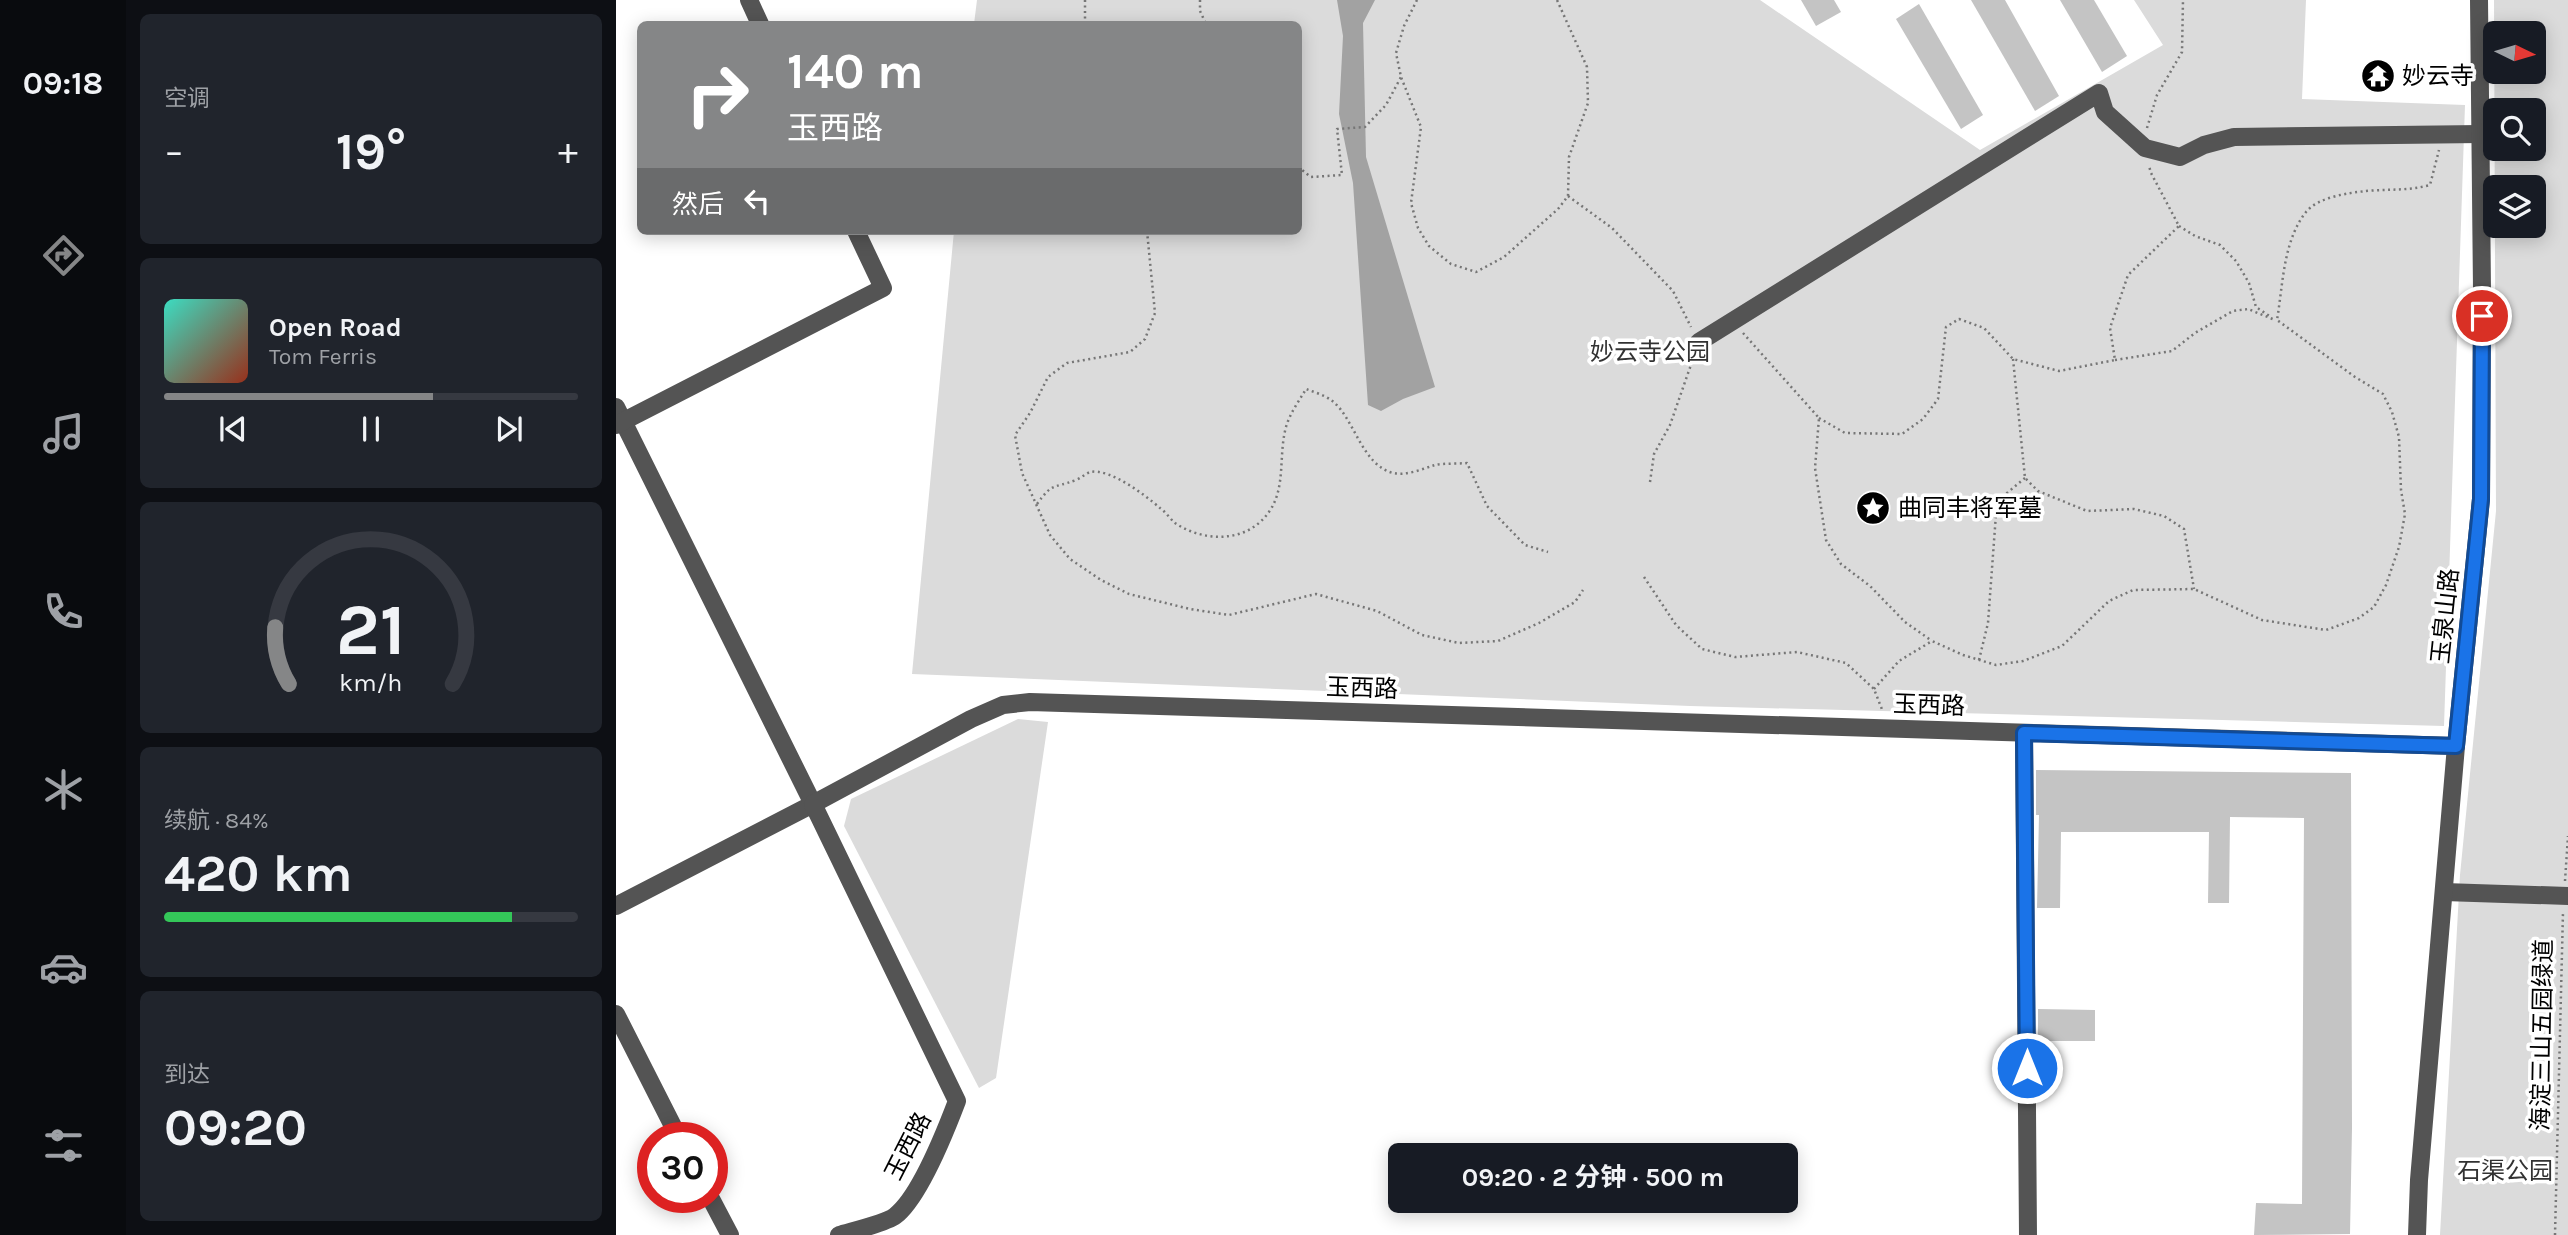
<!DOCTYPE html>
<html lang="zh">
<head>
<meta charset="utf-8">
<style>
	body { margin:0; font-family:Karla,"Noto Sans SC",sans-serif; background:#20242c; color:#f1f3f6; height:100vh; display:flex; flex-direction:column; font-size:26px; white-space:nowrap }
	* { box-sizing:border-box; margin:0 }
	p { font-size:23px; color:#9ea1a6 }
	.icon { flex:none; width:38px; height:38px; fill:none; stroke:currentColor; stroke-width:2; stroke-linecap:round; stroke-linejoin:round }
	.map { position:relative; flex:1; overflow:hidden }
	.panel { display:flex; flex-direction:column; gap:14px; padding:14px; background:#0d0f14; width:490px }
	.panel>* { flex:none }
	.guide { position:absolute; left:21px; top:21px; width:665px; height:214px; border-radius:10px; box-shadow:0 4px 18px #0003; background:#858687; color:#fff; overflow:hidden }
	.needle { width:46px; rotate:95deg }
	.tools { position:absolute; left:1867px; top:21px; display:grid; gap:14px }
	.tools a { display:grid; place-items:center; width:63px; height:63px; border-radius:10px; background:#171b24; box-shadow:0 4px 18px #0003; font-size:35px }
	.speed { position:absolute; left:21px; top:1122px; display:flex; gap:14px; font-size:35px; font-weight:700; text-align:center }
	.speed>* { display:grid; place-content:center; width:91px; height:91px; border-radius:50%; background:#171b24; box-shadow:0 4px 18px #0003; line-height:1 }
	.speed .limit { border:10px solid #d22; background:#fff; color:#111 }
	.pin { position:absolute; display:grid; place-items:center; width:60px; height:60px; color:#fff; margin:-30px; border:4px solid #fff; border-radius:50%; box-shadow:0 2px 7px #0007 }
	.me { position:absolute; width:77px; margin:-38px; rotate:0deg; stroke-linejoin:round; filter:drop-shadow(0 0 5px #0008) }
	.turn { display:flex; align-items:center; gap:24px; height:147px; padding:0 35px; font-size:32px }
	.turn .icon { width:91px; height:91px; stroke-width:2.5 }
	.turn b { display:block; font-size:49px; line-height:60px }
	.then { display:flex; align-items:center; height:66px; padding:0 35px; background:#0003; gap:14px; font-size:26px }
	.big { font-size:52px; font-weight:700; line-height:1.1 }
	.panel .widget { flex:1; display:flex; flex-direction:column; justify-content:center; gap:10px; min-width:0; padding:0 24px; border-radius:10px; background:#20242c }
	.panel .dial { align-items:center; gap:0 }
	.dial svg { height:182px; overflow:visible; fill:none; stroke:#363941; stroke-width:7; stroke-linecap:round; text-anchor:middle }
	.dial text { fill:#f1f3f6; stroke:none }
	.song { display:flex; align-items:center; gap:21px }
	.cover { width:84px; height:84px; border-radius:10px; background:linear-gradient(135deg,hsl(170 70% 55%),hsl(10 70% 35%)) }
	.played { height:7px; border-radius:4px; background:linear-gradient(90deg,#858687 65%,#363941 65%) }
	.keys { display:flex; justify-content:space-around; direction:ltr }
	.heat { display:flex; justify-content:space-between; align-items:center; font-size:38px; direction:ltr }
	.charge { height:10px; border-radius:5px; background:linear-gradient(90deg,#34c759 84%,#363941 0) }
	.trip { position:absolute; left:772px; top:1143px; width:410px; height:70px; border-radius:10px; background:#171b24; box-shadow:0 4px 18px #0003; font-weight:700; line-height:70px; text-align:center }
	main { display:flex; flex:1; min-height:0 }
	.dock { display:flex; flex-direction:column; width:126px; justify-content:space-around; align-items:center; background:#090b0e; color:#9ea1a6 }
	.dock .icon { width:49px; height:49px }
	.dock .active { color:#858687 }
	.dock b { font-size:32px; color:#f1f3f6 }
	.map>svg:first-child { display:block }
	.green { fill:#dbdbdb; fill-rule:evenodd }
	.water { fill:#a2a2a2 }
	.building { fill:#c4c4c4 }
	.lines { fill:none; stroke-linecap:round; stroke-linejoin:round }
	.path { stroke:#767676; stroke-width:2.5; stroke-dasharray:2 3.5; stroke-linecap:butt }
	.minor { stroke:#545454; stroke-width:18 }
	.route-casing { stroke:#114b97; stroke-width:18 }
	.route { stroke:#1a73e8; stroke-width:12 }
	.labels { text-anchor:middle; stroke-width:7; stroke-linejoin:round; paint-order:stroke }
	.poi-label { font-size:24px; fill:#000; stroke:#fff; text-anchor:start }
	.park-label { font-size:24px; fill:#323232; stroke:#fff }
	.street-label { font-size:24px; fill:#000; stroke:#fff }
</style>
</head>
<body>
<main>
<nav class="dock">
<b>09:18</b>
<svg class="icon active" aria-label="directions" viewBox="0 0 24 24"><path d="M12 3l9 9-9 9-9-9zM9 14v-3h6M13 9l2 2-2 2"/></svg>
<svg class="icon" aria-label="music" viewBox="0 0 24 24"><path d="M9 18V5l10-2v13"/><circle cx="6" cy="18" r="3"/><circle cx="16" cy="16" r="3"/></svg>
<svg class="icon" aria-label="phone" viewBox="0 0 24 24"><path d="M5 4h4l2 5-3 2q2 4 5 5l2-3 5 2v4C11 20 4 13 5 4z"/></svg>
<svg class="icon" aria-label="climate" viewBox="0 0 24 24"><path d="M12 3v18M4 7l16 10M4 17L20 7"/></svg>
<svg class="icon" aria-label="car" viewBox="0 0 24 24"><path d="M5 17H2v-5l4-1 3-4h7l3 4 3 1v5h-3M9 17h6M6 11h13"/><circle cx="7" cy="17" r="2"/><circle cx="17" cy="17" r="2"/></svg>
<svg class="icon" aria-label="filters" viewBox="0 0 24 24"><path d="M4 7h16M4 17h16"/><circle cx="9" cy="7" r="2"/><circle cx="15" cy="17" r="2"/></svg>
</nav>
<section class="panel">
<div class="widget"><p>空调</p>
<div class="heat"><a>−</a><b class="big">19°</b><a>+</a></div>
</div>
<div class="widget">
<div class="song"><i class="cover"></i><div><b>Open Road</b><p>Tom Ferris</p></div></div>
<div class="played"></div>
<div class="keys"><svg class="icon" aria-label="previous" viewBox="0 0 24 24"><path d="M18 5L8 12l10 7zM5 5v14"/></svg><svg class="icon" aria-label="pause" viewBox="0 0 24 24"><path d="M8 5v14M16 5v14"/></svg><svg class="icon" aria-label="next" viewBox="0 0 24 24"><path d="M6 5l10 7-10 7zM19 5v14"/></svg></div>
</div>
<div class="widget dial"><svg viewBox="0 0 100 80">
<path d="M14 69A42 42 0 1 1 86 69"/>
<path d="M14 69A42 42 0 0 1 8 44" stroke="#858687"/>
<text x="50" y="56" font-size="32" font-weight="700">21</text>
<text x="50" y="72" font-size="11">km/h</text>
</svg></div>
<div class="widget"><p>续航 · 84%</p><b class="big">420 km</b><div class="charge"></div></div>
<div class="widget"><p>到达</p><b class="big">09:20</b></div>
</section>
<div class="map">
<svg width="1952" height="1235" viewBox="0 0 1952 1235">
	<rect width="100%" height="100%" fill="#fff"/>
	<g class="green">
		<polygon points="361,0 1144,0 1364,150 1547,45 1518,0 1690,0 1686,99 1849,105 1828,726 1074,706 296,674 338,231 682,231 682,24 358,24"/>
		<path d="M1878 0H1952V1235H1824L1844 875 1880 511ZM1880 33H1918V72H1880ZM1880 110H1918V149H1880ZM1880 187H1918V226H1880Z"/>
		<polygon points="402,719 432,722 380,1078 363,1088 228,826 235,799"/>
	</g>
	<polygon class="water" points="721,0 759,0 747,23 750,157 819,387 787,399 765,411 752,405 737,183 723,114 727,36"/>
	<g class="building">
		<polygon points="1185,0 1218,0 1225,12 1200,26"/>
		<polygon points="1355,0 1389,0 1443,96 1419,111"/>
		<polygon points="1444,0 1478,0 1511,56 1486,72"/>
		<polygon points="1303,4 1367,115 1345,129 1280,19"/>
		<polygon points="1420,770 1735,773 1736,1128 1734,1234 1638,1235 1640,1203 1686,1204 1688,818 1614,817 1613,903 1592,903 1593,832 1445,832 1444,908 1421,908 1423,815 1420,815"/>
		<polygon points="1422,1009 1479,1010 1479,1041 1422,1041"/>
	</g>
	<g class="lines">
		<g class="path">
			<polyline points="584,0 584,11 590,24"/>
			<polyline points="801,0 788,26 780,53 785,77 805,127 795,203 802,228 813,246 835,264 860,272 888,257 942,209 952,196 953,157 972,103 971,67 941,0"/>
			<polyline points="469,24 469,0"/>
			<polyline points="1531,128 1541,95 1566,52 1567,0"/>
			<polyline points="682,167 695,177 726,175 721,129 749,127 770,105 785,77"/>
			<polyline points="952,196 996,228 1057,291 1075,327"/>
			<polyline points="1563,226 1579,236 1604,245 1620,261 1633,283 1640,307 1655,317"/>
			<polyline points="531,231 539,313 529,339 514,352 451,363 432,377 414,413 399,435 406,473 434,535 454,559 485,580 513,594 574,609 613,615 700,594 761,611 806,635 843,643 882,641 923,623 959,602 967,590"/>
			<polyline points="1127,333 1203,418 1199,468 1210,540 1225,564 1254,586 1289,622 1316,641"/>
			<polyline points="1397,359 1409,478 1422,491 1471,511 1518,509 1548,516 1568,529 1578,589"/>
			<polyline points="1499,360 1556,351 1579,333 1617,311 1632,309 1659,320"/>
			<polyline points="1203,418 1229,433 1286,434 1307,419 1322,399 1330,327 1343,319 1368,328 1397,359 1443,371 1499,360 1494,328 1512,275 1563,226 1535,173 1533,166"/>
			<polyline points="1034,482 1038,454 1054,425 1077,359"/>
			<path d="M421 504C437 482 436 489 460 480 465 478 469 474 474 472 494 468 529 495 544 508 550 512 554 519 559 523 584 540 621 543 644 522 673 496 661 460 670 427 674 413 683 401 690 389 698 392 708 395 715 400 738 416 745 465 777 473 791 476 806 469 819 465 829 463 841 464 851 463L871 506 909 545 932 552"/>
			<polyline points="1028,577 1060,625 1086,649 1119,657 1181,652 1230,663 1258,689 1267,712"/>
			<polyline points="1363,660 1372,623 1380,514 1391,493 1409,478"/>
			<path d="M1258 689 1283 661 1316 641 1347 655 1380 665 1407 661 1446 646 1493 601 1517 590 1578 589 1646 620 1710 630 1743 618 1758 607 1770 585 1783 547 1789 514 1785 490 1783 437 1776 412 1767 394 1739 377 1661 320C1667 285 1667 241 1690 212 1702 197 1732 193 1750 191 1772 189 1792 191 1814 185L1823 150"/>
			<polyline points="1949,881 1952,836"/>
			<polyline points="1939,1235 1947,912"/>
		</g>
		<g class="minor">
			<polyline points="133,0 144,24"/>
			<polyline points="1083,342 1483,93 1489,112 1529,148 1564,157 1588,145 1618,137 1865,134"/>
			<polyline points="0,407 197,804 0,906"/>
			<polyline points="0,425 267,288 240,231"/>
			<polyline points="1408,733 1412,1235"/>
			<polyline points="1828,892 1952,896"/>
			<polyline points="0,1014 63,1138"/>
			<polyline points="94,1197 114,1235"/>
			<path d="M223 1235C236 1231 270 1223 279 1216 304 1197 330 1130 341 1101L197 804 355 719 387 705 414 702 1840 746"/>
			<polyline points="1801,1235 1803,1180 1840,746 1865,499 1866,290 1863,0"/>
		</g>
	</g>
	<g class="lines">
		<g class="route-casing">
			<polyline id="route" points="1411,1068 1408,733 1840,746 1865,499 1866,316"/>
		</g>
		<use href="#route" class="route"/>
	</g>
	<defs>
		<g id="temple-disc" transform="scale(1.75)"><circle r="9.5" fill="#000" stroke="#fff"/><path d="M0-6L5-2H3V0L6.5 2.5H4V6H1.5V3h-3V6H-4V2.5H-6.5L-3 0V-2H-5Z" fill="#fff"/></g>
		<g id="sight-disc" transform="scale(1.75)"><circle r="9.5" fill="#000" stroke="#fff"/><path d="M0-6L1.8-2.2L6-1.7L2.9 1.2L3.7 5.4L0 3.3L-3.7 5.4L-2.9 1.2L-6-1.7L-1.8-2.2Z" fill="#fff"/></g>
	</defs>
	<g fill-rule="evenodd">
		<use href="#temple-disc" x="1762" y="76"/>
		<use href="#sight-disc" x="1257" y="508"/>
	</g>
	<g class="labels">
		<g class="poi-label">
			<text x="1786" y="84">妙云寺</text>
			<text x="1282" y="516">曲同丰将军墓</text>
		</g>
		<g class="park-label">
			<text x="1034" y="360">妙云寺公园</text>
			<text x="1889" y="1179">石渠公园</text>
		</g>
		<g class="street-label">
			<text transform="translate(1829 616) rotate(-84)" y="8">玉泉山路</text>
			<text transform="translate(746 688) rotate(2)" y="8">玉西路</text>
			<text transform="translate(1313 705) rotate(2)" y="8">玉西路</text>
			<text transform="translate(1926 1035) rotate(-89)" y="8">海淀三山五园绿道</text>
			<text transform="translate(292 1146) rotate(-63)" y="8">玉西路</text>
		</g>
	</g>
</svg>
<div class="tools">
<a><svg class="needle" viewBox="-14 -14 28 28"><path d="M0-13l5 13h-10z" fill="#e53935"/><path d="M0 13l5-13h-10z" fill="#9ea1a6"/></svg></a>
<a><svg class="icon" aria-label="search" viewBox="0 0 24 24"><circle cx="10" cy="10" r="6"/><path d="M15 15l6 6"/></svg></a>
<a><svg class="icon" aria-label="layers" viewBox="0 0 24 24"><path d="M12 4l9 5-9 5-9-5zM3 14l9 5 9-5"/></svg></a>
</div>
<div class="speed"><div class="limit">30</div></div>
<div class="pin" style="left:1866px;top:316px;background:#d93025"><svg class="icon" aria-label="arrive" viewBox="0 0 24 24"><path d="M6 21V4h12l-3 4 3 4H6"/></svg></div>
<svg class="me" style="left:1411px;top:1068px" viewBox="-20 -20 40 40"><circle r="17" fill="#1a73e8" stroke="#fff" stroke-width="3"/><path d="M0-11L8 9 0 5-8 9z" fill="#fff"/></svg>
<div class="trip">09:20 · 2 分钟 · 500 m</div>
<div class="guide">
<div class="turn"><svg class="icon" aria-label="right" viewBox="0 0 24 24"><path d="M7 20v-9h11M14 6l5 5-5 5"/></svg><div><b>140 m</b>玉西路</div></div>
<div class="then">然后<svg class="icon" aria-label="left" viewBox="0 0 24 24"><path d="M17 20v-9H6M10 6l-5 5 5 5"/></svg></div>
</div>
</div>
</main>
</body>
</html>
